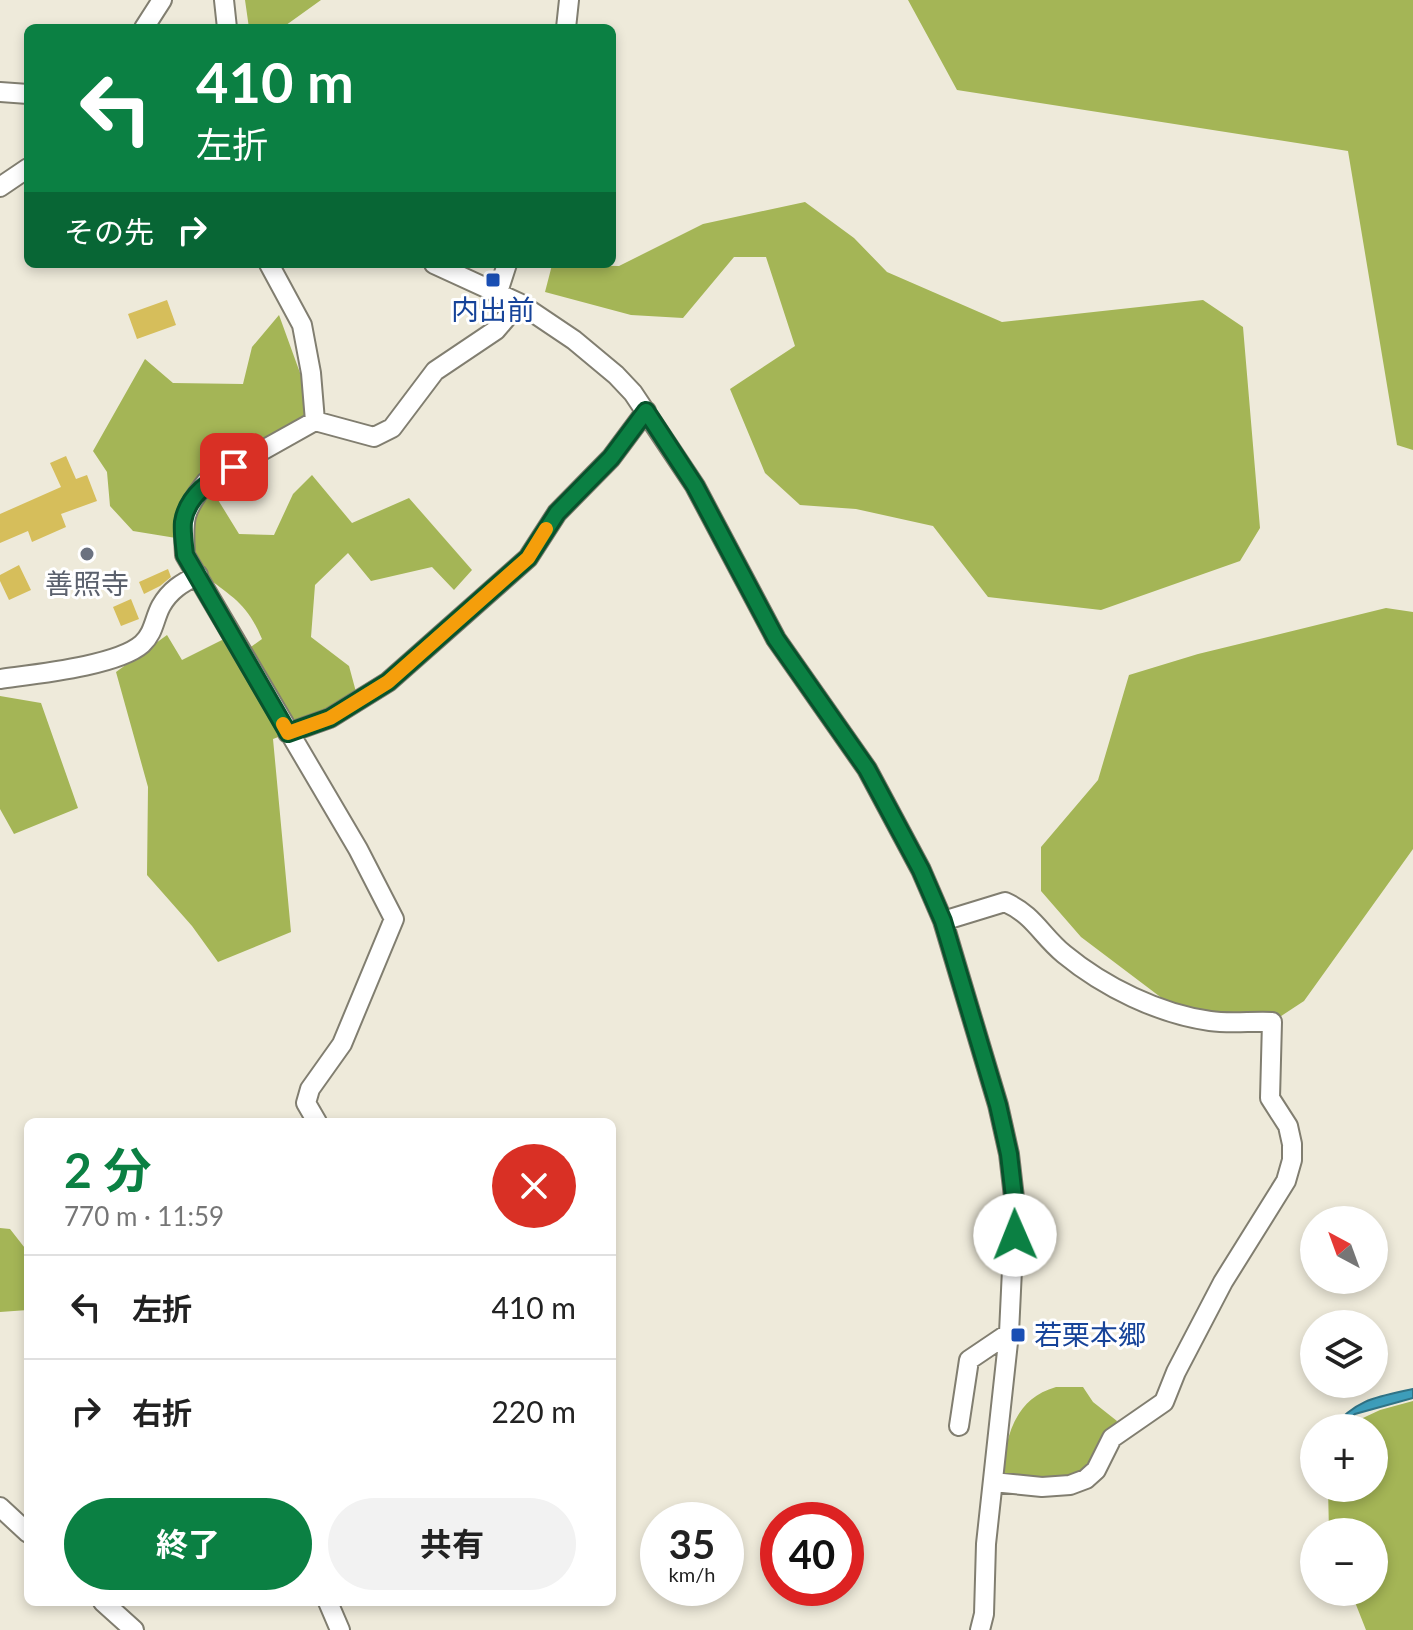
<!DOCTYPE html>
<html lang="ja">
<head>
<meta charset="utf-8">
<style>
	:root { --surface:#fff; --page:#f2f2f2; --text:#222; --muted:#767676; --line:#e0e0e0; --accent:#0b8043 }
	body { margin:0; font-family:Lato,"Noto Sans JP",sans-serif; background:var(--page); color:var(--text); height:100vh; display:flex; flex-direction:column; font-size:30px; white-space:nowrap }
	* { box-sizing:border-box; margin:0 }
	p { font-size:26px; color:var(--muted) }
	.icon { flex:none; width:44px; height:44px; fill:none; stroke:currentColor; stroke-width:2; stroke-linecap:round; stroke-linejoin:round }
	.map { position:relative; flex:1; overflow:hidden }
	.panel { position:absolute; left:24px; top:1118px; width:592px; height:488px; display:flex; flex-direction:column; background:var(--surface); border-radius:12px; box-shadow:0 4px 12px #0003 }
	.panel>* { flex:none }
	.banner { position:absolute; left:24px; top:24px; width:592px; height:244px; border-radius:12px; box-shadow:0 4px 12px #0003; background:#0b8043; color:#fff; overflow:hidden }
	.needle { width:52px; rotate:319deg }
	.tools { position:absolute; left:1300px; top:1206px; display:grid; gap:16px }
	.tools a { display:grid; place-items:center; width:88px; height:88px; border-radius:50%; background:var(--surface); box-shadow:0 4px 12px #0003; font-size:40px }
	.speed { position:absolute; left:640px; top:1502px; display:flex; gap:16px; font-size:40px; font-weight:700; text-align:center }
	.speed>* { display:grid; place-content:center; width:104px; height:104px; border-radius:50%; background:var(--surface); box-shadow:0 4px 12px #0003; line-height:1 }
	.speed small { font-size:20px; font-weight:400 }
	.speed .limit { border:12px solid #d22; background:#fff; color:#111 }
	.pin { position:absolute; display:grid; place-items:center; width:68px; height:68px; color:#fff; margin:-34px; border-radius:16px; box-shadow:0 4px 12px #0006 }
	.me { position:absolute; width:88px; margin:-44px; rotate:359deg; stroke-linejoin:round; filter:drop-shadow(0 0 6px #0008) }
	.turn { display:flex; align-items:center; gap:28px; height:168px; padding:0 40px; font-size:36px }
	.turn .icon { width:104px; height:104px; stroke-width:2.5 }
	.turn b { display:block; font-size:56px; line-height:68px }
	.then { display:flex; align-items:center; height:76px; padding:0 40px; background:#0003; gap:16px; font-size:30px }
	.round { display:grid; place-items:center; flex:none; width:84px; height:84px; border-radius:42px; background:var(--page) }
	.summary { display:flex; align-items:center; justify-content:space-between; height:136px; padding:0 40px }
	h1 { font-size:48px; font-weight:700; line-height:60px; color:var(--accent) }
	.cta { display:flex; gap:16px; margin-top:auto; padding:16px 40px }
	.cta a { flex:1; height:92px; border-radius:48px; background:var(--accent); color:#fff; font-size:32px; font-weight:700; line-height:92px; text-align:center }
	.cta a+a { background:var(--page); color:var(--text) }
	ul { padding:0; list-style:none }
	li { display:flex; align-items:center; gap:24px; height:104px; padding:0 40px; border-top:2px solid var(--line) }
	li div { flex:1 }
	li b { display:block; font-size:30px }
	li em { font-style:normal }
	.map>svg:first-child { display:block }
	.forest { fill:#a4b556 }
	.water { fill:#3d9dba; stroke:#307386; stroke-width:2 }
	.building { fill:#d6be5b }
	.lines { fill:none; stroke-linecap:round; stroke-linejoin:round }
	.minor-casing { stroke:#817e70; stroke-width:22 }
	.minor { stroke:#fff; stroke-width:18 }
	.route-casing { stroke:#07532c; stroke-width:20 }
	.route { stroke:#0b8043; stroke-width:14 }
	.slow { stroke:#f59e0b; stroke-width:14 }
	.transit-dot { fill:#1a4fb4; stroke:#fff; stroke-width:3 }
	.worship-dot { fill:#6b7280; stroke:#fff; stroke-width:3 }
	.labels { text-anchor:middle; stroke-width:6; stroke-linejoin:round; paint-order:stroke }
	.transit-label { font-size:28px; fill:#164399; stroke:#fff }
	.worship-label { font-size:28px; fill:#5b616d; stroke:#fff }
</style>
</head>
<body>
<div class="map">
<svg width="1413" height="1630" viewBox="0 0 1413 1630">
	<rect width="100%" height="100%" fill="#eeeada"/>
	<path class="forest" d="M245 0H321L282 28H249Z
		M908 0H1413V450L1397 445 1348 151 957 90Z
		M805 202 854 238 887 272 1002 322 1203 300 1243 327 1260 528 1240 561 1101 610 988 597 933 526 856 509 800 505 765 473 730 389 795 346 766 257H734L683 318 631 315 545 292 552 265 619 266 703 224Z
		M279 315 316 417 207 482 239 534 274 535 293 494 312 475 352 523 409 498 472 570 454 590 432 567 371 581 348 553 315 585 311 637 349 666 359 703 330 718 273 739 291 932 218 962 192 926 147 875 148 787 116 672 167 635 182 660 234 634 248 649 262 639C246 601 232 598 203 574 192 565 184 549 176 538L133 531 110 506 107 472 93 451 145 359 173 383 243 384 252 347Z
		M1386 608 1413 612V849L1304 1001 1269 1024 1171 1005 1081 937 1041 891V847L1098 780 1129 675 1198 654Z
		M0 696 41 703 78 808 14 834 0 809Z
		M0 1228 10 1229 28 1252V1310L0 1312Z
		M1056 1387H1083L1093 1402 1117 1421 1101 1457 1069 1481 1053 1483 1001 1474C1007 1436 1014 1399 1056 1387Z
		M1413 1401V1630H1366L1351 1592H1374V1532H1329L1328 1488H1374V1428H1348L1350 1424 1380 1410Z"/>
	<path class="water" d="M1413 1389V1398L1355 1414 1340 1428H1332C1357 1399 1376 1397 1413 1389Z"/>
	<path class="building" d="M167 300 176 325 137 339 128 314Z
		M66 456 76 479 87 475 97 501 61 514 66 527 32 542 28 531 0 543V514L61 487 50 463Z
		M19 565 31 590 9 600 0 581V575Z
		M168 569 171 577 160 586 144 594 139 582Z
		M131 599 139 619 121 626 113 607Z"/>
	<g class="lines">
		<g class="minor-casing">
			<path id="minor" d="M224 0 227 28
				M144 28 162 0
				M566 28 569 0
				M0 92 28 94
				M0 187 28 168
				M269 264 302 325 311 373 315 421
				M434 264 519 303 574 340 616 375 633 393 695 486 776 639 867 769 921 870 943 921 998 1105 1009 1154 1015 1206 1009 1333 986 1544 984 1614 980 1630
				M498 292 507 264
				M0 679C35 674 117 666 142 644 154 633 154 619 161 606 170 590 182 583 198 575
				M288 733 330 718 388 682 528 558 557 513 611 458 646 411
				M943 921 1005 902C1034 915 1041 935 1064 954 1104 987 1159 1014 1210 1021 1230 1024 1252 1021 1272 1022L1270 1098 1288 1126 1292 1144V1160L1286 1181 1223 1282 1176 1372 1164 1402 1112 1438 1096 1470 1086 1479 1070 1485 1042 1487 993 1482
				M317 1122 306 1103 310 1089 342 1044 394 919 358 849 185 555C183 518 183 512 206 482L315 421 374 437 392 428 435 371 496 330 519 303
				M959 1426 969 1360 1009 1333
				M0 1507 28 1533
				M103 1602 134 1630
				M328 1602 340 1630"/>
		</g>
		<use href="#minor" class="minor"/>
	</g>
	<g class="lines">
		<g class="route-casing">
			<path id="route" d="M234 467C212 479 187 495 183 522 182 532 184 545 185 555L288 733 330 718 388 682 528 558 557 513 611 458 646 411 695 486 776 639 867 769 921 870 943 921 998 1105 1009 1154 1015 1206V1235"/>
		</g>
		<use href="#route" class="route"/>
		<path class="slow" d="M283 724 288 733 330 718 388 682 528 558 546 529"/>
	</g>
	<g class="transit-dot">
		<rect x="485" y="272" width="16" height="16" rx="4"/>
		<rect x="1010" y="1327" width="16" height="16" rx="4"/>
	</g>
	<circle class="worship-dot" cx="87" cy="554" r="8"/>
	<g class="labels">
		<g class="transit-label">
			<text x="493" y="320">内出前</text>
			<text x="1034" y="1345" text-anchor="start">若栗本郷</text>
		</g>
		<g class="worship-label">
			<text x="87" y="594">善照寺</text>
		</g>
	</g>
</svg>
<div class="tools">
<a><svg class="needle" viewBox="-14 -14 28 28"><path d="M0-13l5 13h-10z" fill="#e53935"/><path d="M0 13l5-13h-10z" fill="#767676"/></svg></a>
<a><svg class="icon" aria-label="layers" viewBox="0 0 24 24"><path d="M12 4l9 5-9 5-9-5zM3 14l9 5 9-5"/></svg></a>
<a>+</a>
<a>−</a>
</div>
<div class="speed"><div>35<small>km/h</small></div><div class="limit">40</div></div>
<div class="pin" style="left:234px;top:467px;background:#d93025"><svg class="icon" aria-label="arrive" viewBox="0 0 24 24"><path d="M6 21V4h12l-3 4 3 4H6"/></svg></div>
<svg class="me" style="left:1015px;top:1235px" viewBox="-20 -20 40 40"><circle r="19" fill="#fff"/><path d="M0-13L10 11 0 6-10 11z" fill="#0b8043"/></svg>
<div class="banner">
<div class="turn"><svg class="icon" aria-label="left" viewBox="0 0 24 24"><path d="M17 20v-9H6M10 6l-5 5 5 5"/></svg><div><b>410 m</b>左折</div></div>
<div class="then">その先<svg class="icon" aria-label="right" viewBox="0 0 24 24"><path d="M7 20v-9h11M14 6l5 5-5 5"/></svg></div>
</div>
<section class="panel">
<div class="summary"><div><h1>2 分</h1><p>770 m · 11:59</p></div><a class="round" style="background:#d93025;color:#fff"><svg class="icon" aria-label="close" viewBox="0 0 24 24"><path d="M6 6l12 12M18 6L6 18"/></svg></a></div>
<ul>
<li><svg class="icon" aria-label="left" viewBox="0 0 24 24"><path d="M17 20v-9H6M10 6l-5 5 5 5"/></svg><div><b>左折</b></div><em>410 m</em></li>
<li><svg class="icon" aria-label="right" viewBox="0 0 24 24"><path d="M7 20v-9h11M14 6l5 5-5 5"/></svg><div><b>右折</b></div><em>220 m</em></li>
</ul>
<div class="cta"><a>終了</a><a>共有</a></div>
</section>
</div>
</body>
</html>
